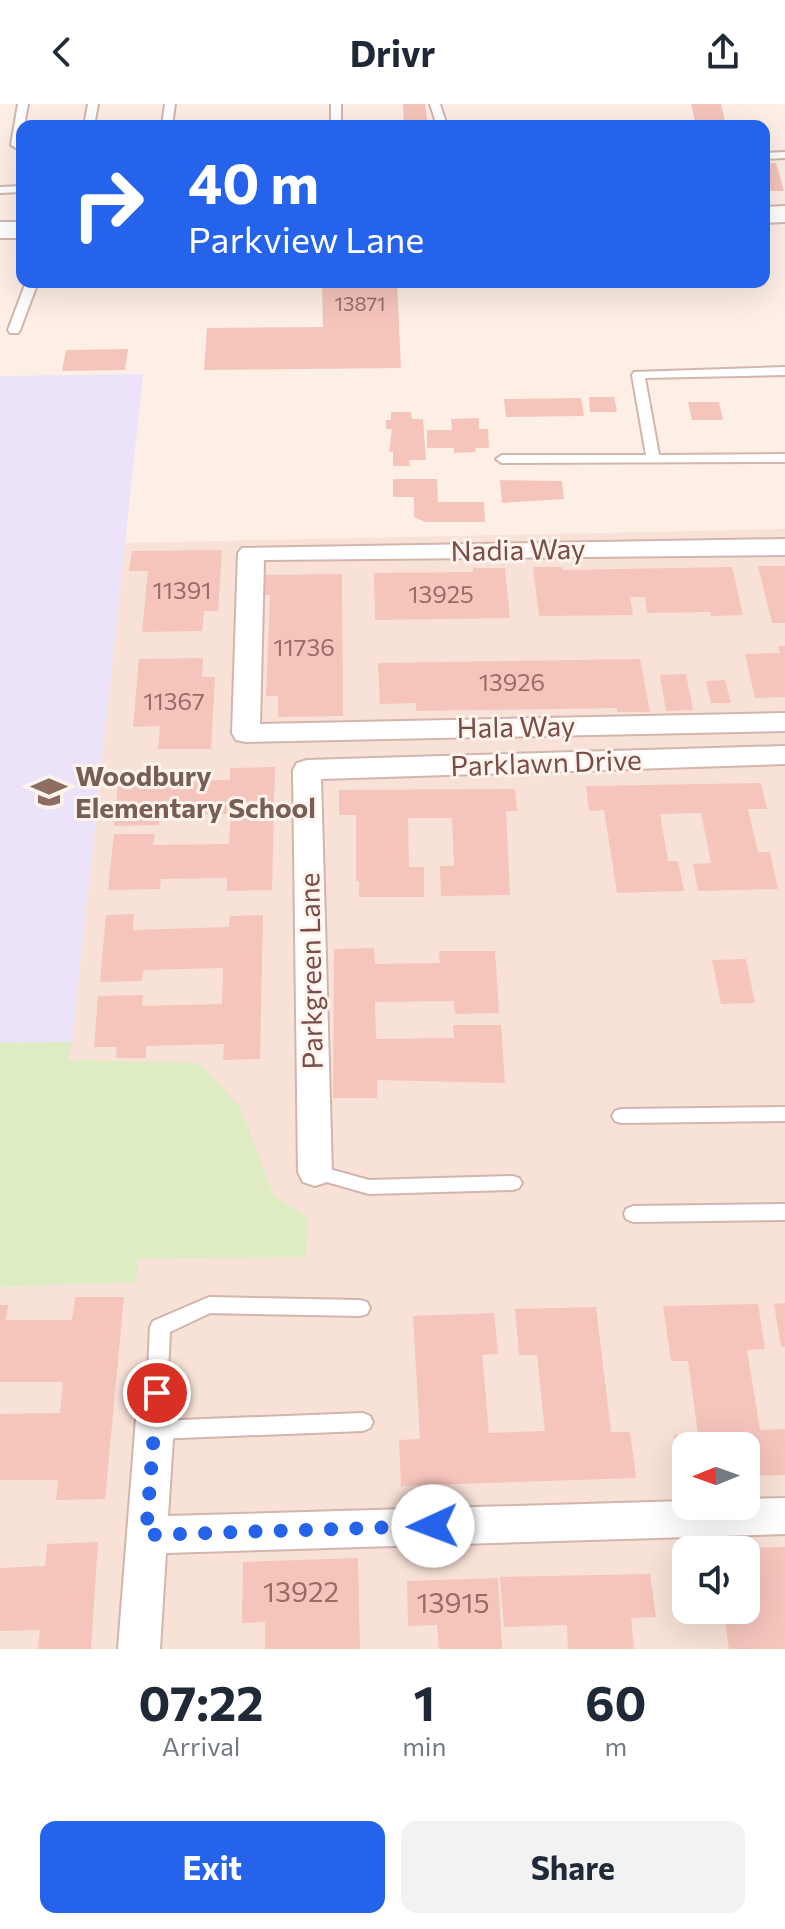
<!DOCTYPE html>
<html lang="en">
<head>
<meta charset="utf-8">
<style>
	:root { --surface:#fff; --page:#f2f2f3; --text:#1f2937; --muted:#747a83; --accent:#2563eb }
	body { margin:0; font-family:Commissioner,sans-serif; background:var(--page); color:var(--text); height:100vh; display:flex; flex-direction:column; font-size:30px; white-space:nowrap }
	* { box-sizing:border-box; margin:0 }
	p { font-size:26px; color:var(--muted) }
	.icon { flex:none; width:44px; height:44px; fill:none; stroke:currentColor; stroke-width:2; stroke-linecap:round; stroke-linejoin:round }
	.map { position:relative; height:1545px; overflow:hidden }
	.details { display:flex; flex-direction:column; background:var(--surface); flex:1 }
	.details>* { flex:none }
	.hud { position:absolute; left:16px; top:16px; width:754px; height:168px; border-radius:16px; box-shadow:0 8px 32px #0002; background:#2563eb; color:#fff; overflow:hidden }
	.needle { width:52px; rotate:269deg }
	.controls { position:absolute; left:672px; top:1328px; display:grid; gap:16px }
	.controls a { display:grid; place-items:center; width:88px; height:88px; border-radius:16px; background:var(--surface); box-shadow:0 8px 32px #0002; font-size:40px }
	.pin { position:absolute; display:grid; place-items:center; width:68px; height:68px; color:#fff; margin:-34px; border:4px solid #fff; border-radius:50%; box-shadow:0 2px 8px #0007 }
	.me { position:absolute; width:88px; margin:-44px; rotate:268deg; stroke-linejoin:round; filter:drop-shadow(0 0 6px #0008) }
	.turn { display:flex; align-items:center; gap:28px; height:168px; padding:0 40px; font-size:36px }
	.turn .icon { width:104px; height:104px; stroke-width:2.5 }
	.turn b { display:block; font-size:56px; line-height:68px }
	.eta { display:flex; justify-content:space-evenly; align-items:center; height:136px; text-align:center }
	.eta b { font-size:48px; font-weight:700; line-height:56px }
	.primary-button { display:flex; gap:16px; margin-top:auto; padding:16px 40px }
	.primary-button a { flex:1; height:92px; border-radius:16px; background:var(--accent); color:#fff; font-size:32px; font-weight:700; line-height:92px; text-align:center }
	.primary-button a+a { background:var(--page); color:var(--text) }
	header { display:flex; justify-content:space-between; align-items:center; height:104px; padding:0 40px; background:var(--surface); font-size:36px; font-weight:700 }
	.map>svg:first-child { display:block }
	.residential { fill:#f8e1d7; fill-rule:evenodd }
	.education { fill:#ece2fa }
	.green { fill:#ddecc3 }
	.building { fill:#f5c5bc }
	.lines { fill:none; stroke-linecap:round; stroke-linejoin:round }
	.service-casing { stroke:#d3b5ad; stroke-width:4 }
	.minor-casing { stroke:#d3b5ad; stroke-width:4 }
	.tertiary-casing { stroke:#d3b5ad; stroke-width:4 }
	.service { fill:#fff; fill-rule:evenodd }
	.minor { fill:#fff; fill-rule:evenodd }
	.tertiary { fill:#fff; fill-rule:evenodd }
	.route { stroke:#2563eb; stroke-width:14; stroke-dasharray:0 25.2 }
	.labels { text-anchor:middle; stroke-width:6; stroke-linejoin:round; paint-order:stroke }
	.far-number-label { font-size:20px; fill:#986c66 }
	.number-label { font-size:24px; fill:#986c66 }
	.street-label { font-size:28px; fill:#794e49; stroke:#fff4ed }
	.education-label { font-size:28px; font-weight:bold; fill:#785e54; stroke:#fff4ed; text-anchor:start }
	.near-number-label { font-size:28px; fill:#986c66 }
</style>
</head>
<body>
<header><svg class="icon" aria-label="back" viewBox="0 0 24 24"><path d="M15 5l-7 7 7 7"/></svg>Drivr<svg class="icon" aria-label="share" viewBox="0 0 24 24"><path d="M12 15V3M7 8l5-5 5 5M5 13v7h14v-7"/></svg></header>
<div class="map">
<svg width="785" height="1545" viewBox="0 0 785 1545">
	<rect width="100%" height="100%" fill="#fdefe6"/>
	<path class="residential" d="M785 425V1545H0V1183L135 1178 138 1155 305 1153 308 1113 274 1092 257 1053 66 956 72 938 125 439ZM686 1342H746V1402H686ZM686 1446H746V1506H686Z"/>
	<path class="education" d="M143 270 72 938 0 939V272Z"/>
	<path class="green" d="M72 938 67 956 198 959 240 1003 274 1092 308 1113 306 1153 138 1155 136 1178 0 1183V939Z"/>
	<path class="building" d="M403 0H425L428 22H404Z
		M691 0H721L726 22H696Z
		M764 59H776L784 87H764Z
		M322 178H397L401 264 204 266 207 224 323 223Z
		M128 245 125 266 62 267 66 246Z
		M589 293H614L617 308H590Z
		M581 294 584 312 506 313 504 295Z
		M688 298H719L723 316H692Z
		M391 308H411L412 315H423L426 356H409L410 362H393V347L389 348 392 325H386V316H391Z
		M479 314V325H488L489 344H475L476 348 454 349V344H427V326H452L451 315Z
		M393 375H437L438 398H484L485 418H425L414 413V393H393Z
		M500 376 562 377 564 395 502 399Z
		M222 446 218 507H204L202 527 142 528 148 467H129L132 447Z
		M758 462H785V519H772Z
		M533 463H562L563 466 732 463 743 511 711 512 710 508 647 509 645 493H630L633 511 539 512Z
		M473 464H505L510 514 375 516 374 469 473 468Z
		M342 470 343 612 278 613V592H266L270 491H261L262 471Z
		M778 542H785V593L755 594 745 550 780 549Z
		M203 554 202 573H215L211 645H158L160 622 133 623 139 555Z
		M640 555 650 608H617V604L416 607V599L380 600 378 559Z
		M686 570 693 606 666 607 660 571Z
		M725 576 731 599H711L706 577Z
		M275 663 272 786 227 787V774L161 775 160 785 108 786 114 730H155L153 741 229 740 231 710 160 711 159 721 114 722 119 669H168L167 677 230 676V664Z
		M761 679 767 705H748L758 748H770L778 785 698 787 693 760 711 759 701 709 660 710 668 757H678L684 787 617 789 604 706 589 707 586 682Z
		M515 685 517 707H506L510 791 441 792 440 762H454L452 714H408L409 763H424V793H359V777H356V711H339V686Z
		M134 810 133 826 229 823 230 812 263 811 260 955 223 956 224 940 146 942V954H116L117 943H94L98 892 143 891 142 902 222 900 223 864 143 866 142 877 100 878 106 811Z
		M374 844 375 860 440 859 439 847H495L499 909 455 910 454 897 375 898 376 935 454 934 453 921H501L505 979 377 976V994H333L334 845Z
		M746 855 755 899 721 900 712 856Z
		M75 1193H124L105 1395 56 1396 58 1376H0V1310L60 1309 63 1278H0V1201H8L6 1216H72Z
		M785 1199V1243H781L774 1200Z
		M758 1200 765 1245 747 1246 760 1326 785 1325V1371L746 1372V1342H686V1373H679L674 1331 698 1330 688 1257H671L663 1202Z
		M596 1203 611 1328H630L636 1374 401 1382 399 1336 420 1335 413 1212 494 1209 498 1250 482 1251 489 1329 545 1327 537 1251H519L515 1205Z
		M98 1438 91 1545H38L40 1526 0 1527V1464L45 1462 47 1440Z
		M785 1443V1545H729L724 1509 699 1510 698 1506H746V1444Z
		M358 1454 360 1545H265V1518L242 1519 243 1458Z
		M650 1470 656 1513 631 1514 634 1545H568L567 1521 504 1523 500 1473Z
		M498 1474 502 1545H439L437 1521 408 1522 407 1477Z"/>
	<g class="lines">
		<g class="service-casing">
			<path id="service" d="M18 0H28L24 22H22L21 41 16 44 11 41Z
				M88 0H98L94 22H84Z
				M165 0H175L172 22H162Z
				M331 0H341V22H331Z
				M430 0H440L447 22H437Z
				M785 48V54L764 55V49Z
				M22 82V88L0 89V83Z
				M26 178H38L20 226 18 229H10L8 226Z
				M785 263V271L645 274 659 351 785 350V358L502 359 496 355 502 351H646L632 271 634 268Z
				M785 1003V1017L621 1019 615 1017 612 1012 615 1007 621 1005Z
				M315 1061 369 1076 513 1072 519 1074 522 1079 519 1084 513 1086 369 1090 309 1073 306 1068 309 1063Z
				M785 1100V1116L633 1118 626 1115 624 1110 626 1105 633 1102Z
				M209 1193 360 1196 367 1198 370 1204 367 1210 360 1212 210 1209 170 1228 167 1289 164 1295 157 1298 150 1295 147 1289 150 1223 153 1217Z
				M363 1309 370 1312 373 1318 370 1324 363 1327 155 1335 148 1332 145 1326 148 1320 155 1317Z"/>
		</g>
		<g class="minor-casing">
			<path id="minor" d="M785 435V451L264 456 260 620 785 609V627L246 638 236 636 232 629 238 449 242 444Z
				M785 642V660L321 675 332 1068 327 1078 315 1082 303 1078 298 1068 293 666 297 659 307 656Z
				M157 1273 170 1277 176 1289 168 1412 686 1397V1402H746V1395L785 1394V1430L166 1449 160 1545H118L138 1289 144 1277Z"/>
		</g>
		<g class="tertiary-casing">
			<path id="tertiary" d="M785 102V118L764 119V103Z
				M0 118H22V134H0Z"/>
		</g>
		<use href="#service" class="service"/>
		<use href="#minor" class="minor"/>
		<use href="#tertiary" class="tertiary"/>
	</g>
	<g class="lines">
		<path class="route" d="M157 1289 146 1431 433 1422"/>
	</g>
	<defs>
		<g id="school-bare" transform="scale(2.76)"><path d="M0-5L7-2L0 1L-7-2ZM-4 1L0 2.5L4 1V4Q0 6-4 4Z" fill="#8d6e63" stroke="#fff4ed" stroke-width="2.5" paint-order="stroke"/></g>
	</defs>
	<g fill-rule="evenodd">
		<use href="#school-bare" x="49" y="688"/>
	</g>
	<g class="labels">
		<g class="far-number-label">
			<text x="360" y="207">13871</text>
		</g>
		<g class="number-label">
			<text x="182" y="495">11391</text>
			<text x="441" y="499">13925</text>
			<text x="304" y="552">11736</text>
			<text x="512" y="587">13926</text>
			<text x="174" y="606">11367</text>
		</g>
		<g class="street-label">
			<text transform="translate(518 446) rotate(-1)" y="10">Nadia Way</text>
			<text transform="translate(516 623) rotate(-1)" y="10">Hala Way</text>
			<text transform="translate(546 659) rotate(-2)" y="10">Parklawn Drive</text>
			<text transform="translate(311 867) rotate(-91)" y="10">Parkgreen Lane</text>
		</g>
		<g class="education-label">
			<text x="75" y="682">Woodbury<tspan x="75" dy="32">Elementary School</tspan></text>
		</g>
		<g class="near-number-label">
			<text x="301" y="1498">13922</text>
			<text x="453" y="1509">13915</text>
		</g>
	</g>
</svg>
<div class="controls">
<a><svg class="needle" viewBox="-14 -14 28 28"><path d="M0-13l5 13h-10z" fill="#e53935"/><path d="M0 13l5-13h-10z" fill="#747a83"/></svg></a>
<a><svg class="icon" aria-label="sound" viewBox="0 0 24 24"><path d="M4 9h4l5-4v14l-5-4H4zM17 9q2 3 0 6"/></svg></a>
</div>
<div class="pin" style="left:157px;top:1289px;background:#d93025"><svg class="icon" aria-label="arrive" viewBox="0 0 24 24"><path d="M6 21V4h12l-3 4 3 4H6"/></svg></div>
<svg class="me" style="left:433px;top:1422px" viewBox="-20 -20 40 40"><circle r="19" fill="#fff"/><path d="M0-13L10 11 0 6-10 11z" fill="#2563eb"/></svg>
<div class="hud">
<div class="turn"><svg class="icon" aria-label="right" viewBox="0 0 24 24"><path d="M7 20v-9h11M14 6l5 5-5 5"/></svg><div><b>40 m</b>Parkview Lane</div></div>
</div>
</div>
<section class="details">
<div class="eta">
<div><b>07:22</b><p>Arrival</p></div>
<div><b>1</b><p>min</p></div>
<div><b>60</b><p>m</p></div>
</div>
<div class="primary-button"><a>Exit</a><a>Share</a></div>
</section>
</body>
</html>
